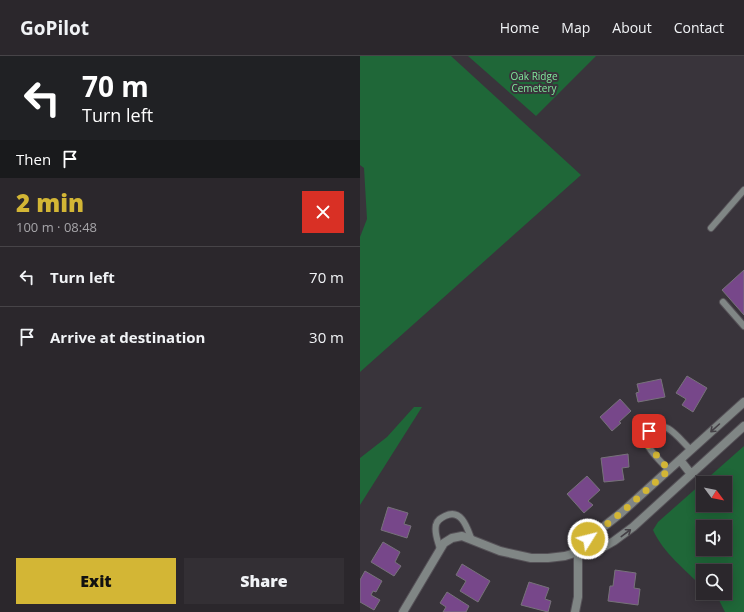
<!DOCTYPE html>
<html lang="en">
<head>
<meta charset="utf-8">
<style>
	:root { --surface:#2b272c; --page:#332f34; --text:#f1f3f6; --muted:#a6a5a9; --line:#474448; --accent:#d3b635 }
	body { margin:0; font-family:"Open Sans",sans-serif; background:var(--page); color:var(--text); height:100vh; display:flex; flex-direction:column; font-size:15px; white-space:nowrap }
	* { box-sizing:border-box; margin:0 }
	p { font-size:13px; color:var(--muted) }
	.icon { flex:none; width:22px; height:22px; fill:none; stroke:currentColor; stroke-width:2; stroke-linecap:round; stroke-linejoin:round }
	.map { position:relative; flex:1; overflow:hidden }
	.drawer { display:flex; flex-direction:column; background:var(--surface); width:360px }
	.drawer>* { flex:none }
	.top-card { background:#202124; color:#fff; overflow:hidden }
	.needle { width:26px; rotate:122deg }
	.tools { position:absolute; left:336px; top:420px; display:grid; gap:8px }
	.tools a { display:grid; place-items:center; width:36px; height:36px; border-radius:0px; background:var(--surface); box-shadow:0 2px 10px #0003,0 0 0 1px var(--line); font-size:20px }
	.pin { position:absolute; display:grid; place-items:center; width:34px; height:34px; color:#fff; margin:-17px; border-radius:8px; box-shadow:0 2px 6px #0006 }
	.me { position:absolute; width:44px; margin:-22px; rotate:54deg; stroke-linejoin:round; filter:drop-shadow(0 0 3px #0008) }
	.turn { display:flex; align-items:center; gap:14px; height:84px; padding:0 16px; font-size:18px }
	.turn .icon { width:52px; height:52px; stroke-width:2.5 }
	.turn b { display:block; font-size:28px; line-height:34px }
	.then { display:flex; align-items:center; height:38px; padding:0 16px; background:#0003; gap:8px; font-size:15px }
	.round { display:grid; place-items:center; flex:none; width:42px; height:42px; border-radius:0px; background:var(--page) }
	.summary { display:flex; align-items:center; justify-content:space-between; height:68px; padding:0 16px }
	h1 { font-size:24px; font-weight:800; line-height:30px; color:var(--accent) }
	.primary-button { display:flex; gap:8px; margin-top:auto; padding:8px 16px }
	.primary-button a { flex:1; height:46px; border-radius:0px; background:var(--accent); color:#111; font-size:16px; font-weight:800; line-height:46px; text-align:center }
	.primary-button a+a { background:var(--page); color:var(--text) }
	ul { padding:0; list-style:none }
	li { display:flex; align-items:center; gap:12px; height:60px; padding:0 16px; border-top:1px solid var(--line) }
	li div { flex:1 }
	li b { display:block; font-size:15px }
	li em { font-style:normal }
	header { display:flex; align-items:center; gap:24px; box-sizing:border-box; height:56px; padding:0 20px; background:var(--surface); border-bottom:1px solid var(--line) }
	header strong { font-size:19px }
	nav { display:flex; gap:22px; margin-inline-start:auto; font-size:14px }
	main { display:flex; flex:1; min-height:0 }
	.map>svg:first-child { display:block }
	.green { fill:#1f6738; fill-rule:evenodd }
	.building { fill:#77478a; stroke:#77727a }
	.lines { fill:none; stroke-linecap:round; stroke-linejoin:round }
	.service-casing { stroke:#555157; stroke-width:8 }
	.minor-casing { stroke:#555157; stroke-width:10 }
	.service { stroke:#808685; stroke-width:6 }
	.minor { stroke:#808685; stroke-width:8 }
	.oneway { stroke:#444046 }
	.route { stroke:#d3b635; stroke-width:7; stroke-dasharray:0 12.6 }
	.labels { text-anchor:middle; stroke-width:4; stroke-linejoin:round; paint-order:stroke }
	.park-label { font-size:10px; fill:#80ea9d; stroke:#39343b }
</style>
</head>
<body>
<header>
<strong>GoPilot</strong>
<nav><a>Home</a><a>Map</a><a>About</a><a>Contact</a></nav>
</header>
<main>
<section class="drawer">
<div class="top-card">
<div class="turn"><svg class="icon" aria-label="left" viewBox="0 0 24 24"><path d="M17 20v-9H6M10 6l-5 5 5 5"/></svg><div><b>70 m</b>Turn left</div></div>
<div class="then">Then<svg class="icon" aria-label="arrive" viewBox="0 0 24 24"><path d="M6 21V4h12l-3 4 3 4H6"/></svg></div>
</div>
<div class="summary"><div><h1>2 min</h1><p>100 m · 08:48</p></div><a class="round" style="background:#d93025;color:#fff"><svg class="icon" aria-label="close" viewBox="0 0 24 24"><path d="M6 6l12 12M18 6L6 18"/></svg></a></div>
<ul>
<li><svg class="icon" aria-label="left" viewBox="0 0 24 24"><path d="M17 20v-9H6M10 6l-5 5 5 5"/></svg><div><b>Turn left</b></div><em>70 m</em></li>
<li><svg class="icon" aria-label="arrive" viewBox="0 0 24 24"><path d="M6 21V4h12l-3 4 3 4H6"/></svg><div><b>Arrive at destination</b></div><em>30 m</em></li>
</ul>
<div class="primary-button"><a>Exit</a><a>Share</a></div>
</section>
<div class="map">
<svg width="384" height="556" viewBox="0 0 384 556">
	<rect width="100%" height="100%" fill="#39343b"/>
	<path class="green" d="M0 0H91L221 119 0 316V181L7 163 4 112 0 109Z
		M108 0H236L176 60Z
		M54 351H62L0 449V402L27 381Z
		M384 390V556H365L358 542 348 537H365V515H343V532C326 514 303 497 293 474L298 466ZM343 427H365V449H343ZM343 471H365V493H343Z"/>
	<path class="building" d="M384 214V259L362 234Z
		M327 320 347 332 333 356 322 349 326 343 316 337Z
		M301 323 305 341 278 346 276 337 279 336 277 328Z
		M260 343 271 355 259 366 261 367 252 375 240 361Z
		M268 398 269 411 262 412 264 424 244 426 241 402Z
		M227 420 240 434 228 445 233 449 224 457 207 438Z
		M28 451 48 457 44 468 51 470 47 482 21 474Z
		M23 486 40 496 35 506 41 510 34 520 11 506Z
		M102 508 130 525 118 546 100 535 106 525 96 519Z
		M255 514 276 517 274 532 280 533 278 549 248 545 250 530H253Z
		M5 515 22 525 16 536 13 535 11 539 20 544 14 554 0 546V524Z
		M169 526 189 532 185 543 191 545 188 556 161 549Z
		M87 536 109 550 106 556H83L86 551 80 547Z"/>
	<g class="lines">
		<g class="service-casing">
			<path id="service" d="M351 172 384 134
				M363 246 384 270
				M309 414C302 407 290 396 287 387 285 383 287 376 291 373 306 362 320 384 331 394
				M80 493C78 485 74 477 76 469 77 464 81 462 85 460 101 452 107 471 111 482"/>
		</g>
		<g class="minor-casing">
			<path id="minor" d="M320 404 331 418
				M218 496 228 483 261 457 384 346
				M43 556 84 487 92 482 102 480 140 495 171 502H188L205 500 218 496 240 493 254 485 273 471 384 370
				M215 556 218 541V496"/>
		</g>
		<use href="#service" class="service"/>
		<use href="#minor" class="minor"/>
	</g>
	<defs><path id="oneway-shaft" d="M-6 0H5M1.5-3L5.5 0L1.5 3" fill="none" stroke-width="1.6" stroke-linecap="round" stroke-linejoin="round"/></defs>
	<g class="oneway">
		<use href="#oneway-shaft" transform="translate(355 372) rotate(138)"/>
		<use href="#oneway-shaft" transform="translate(266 477) rotate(-37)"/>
	</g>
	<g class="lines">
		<path class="route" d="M228 483 261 457 309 414 287 388 286 382 289 375"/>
	</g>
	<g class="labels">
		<g class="park-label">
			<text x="174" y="24">Oak Ridge<tspan x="174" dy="12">Cemetery</tspan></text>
		</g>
	</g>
</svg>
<div class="tools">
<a><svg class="needle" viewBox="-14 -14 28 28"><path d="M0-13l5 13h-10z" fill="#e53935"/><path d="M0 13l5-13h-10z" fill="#a6a5a9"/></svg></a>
<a><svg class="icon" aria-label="sound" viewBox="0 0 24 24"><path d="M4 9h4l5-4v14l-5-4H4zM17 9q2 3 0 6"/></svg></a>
<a><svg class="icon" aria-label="search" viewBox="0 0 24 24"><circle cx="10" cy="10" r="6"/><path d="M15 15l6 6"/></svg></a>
</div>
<div class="pin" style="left:289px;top:375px;background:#d93025"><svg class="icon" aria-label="arrive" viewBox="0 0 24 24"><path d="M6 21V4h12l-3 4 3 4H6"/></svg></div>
<svg class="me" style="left:228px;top:483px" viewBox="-20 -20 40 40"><circle r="17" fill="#d3b635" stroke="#fff" stroke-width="3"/><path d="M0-11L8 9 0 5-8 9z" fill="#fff"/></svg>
</div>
</main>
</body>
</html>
